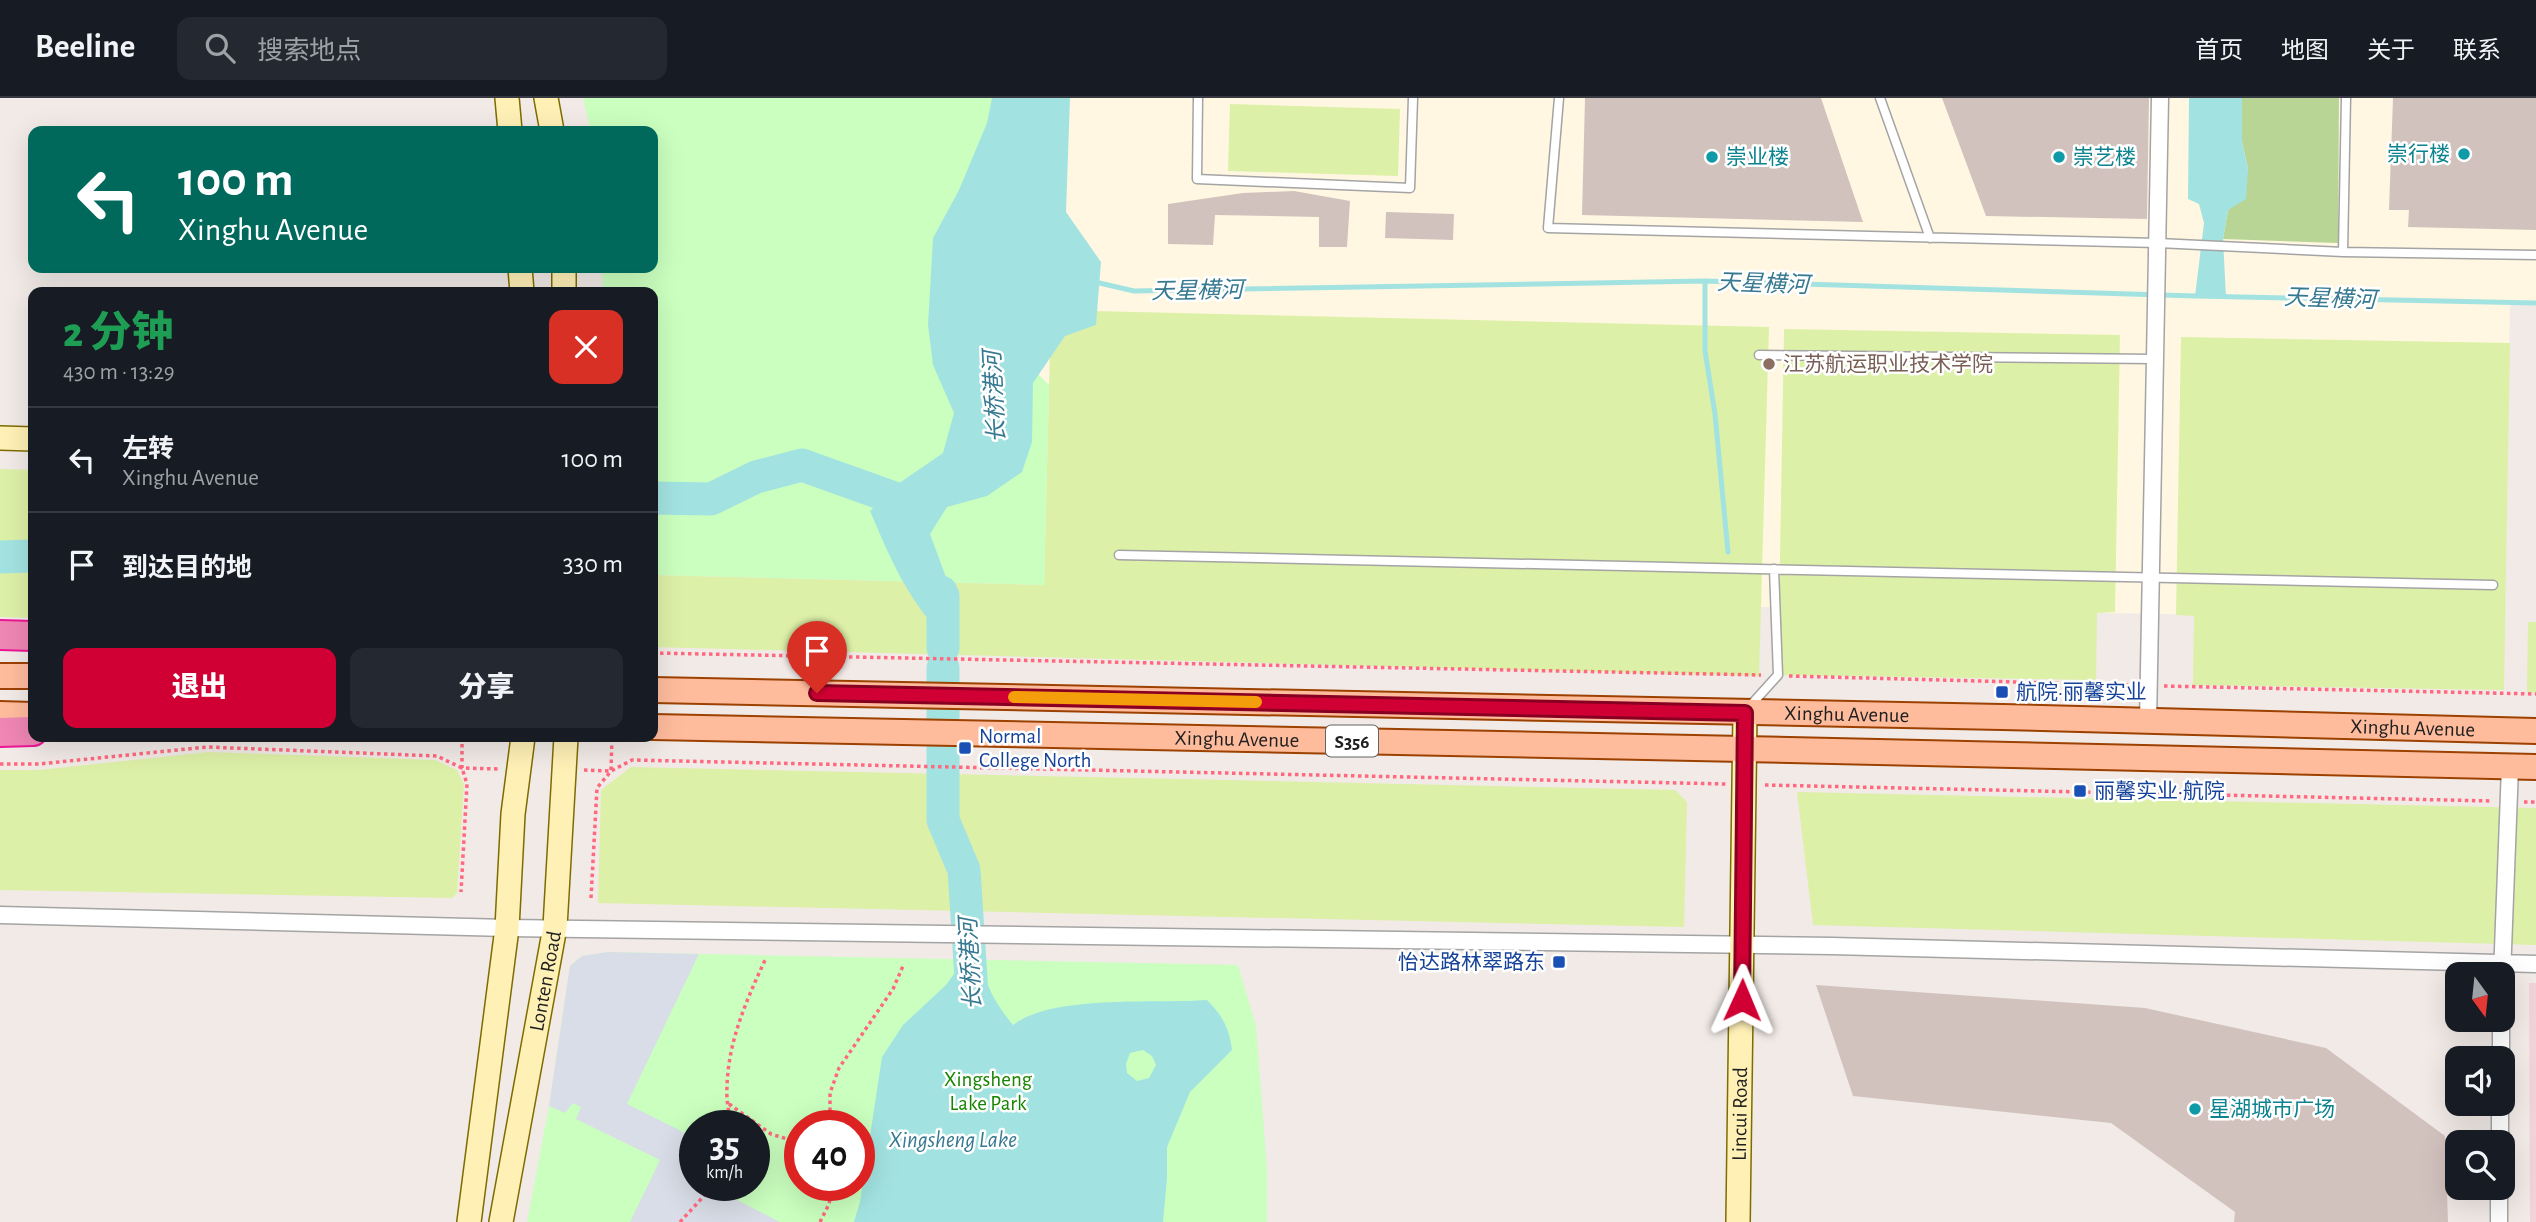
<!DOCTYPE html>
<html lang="zh">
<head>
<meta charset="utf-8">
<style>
	:root { --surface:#171b24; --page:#242831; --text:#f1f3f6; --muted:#9ea1a6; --line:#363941; --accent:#d00034 }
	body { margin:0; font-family:"Alegreya Sans","Noto Sans SC",sans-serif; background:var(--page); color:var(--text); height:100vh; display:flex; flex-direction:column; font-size:26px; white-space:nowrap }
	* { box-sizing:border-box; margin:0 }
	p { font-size:23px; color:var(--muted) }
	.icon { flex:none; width:38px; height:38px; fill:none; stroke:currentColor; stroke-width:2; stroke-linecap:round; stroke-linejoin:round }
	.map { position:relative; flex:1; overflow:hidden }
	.side { position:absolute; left:28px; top:189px; width:630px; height:455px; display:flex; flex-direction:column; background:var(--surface); border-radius:14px; box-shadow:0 7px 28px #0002 }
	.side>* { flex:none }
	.hud { position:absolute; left:28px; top:28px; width:630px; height:147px; border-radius:14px; box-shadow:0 7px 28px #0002; background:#00695c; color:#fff; overflow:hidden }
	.needle { width:46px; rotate:165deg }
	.controls { position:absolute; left:2445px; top:864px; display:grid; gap:14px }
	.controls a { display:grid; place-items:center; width:70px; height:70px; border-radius:14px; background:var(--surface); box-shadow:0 7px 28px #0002; font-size:35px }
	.speed { position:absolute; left:679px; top:1012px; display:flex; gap:14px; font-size:35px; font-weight:700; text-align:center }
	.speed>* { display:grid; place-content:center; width:91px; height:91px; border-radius:50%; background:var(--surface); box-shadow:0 7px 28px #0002; line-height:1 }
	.speed small { font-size:18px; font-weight:400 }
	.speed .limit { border:10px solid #d22; background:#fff; color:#111 }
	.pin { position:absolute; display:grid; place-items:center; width:60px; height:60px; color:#fff; margin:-72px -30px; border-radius:50% 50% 50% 0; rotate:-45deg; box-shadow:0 0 7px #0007 }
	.pin .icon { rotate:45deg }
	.me { position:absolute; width:77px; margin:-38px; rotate:1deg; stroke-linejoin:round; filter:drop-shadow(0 0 5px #0008) }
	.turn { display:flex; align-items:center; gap:24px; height:147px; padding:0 35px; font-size:32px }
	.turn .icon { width:91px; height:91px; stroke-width:2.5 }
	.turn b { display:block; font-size:49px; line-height:60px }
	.round { display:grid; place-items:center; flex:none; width:74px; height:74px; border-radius:14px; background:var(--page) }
	.headline { display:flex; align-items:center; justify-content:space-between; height:119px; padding:0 35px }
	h1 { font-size:42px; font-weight:800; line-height:52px; color:#1e9e55 }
	.cta { display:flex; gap:14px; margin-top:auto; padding:14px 35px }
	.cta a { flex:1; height:80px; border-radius:14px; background:var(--accent); color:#fff; font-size:28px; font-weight:800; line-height:80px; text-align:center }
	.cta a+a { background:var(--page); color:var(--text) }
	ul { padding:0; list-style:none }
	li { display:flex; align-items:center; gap:21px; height:105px; padding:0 35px; border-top:2px solid var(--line) }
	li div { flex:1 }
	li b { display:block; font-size:26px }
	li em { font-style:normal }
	header { display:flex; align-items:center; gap:42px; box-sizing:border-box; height:98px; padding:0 35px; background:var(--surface); border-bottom:2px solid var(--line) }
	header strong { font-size:33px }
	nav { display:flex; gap:38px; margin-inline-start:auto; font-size:24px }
	.search { width:490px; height:63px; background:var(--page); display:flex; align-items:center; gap:18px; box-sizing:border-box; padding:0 24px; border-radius:14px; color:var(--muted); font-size:26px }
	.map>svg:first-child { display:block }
	.commercial { fill:#f3d3da }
	.education { fill:#fff7e1 }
	.grass { fill:#ddf0a7 }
	.forest { fill:#b8d596 }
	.park { fill:#caffbf; fill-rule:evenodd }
	.plaza { fill:#d9dde7 }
	.water { fill:#a2e3e1; fill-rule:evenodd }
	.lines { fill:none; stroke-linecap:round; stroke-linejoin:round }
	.stream { stroke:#a2e3e1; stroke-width:5 }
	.river { stroke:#a2e3e1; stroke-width:33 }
	.building { fill:#d2c2be }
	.lane-casing { stroke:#a4a4a4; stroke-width:11 }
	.street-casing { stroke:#a4a4a4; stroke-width:19 }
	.secondary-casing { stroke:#7e6c00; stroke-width:26 }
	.primary-casing { stroke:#9c4100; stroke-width:28 }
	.highway-casing { stroke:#ec1695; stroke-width:32 }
	.path { stroke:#ff697f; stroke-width:3.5; stroke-dasharray:3.5 3.5; stroke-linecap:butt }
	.lane { stroke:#fff; stroke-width:8 }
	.street { stroke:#fff; stroke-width:16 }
	.secondary { stroke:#fff0b6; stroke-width:23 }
	.primary { stroke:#ffbc9d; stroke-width:24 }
	.highway { stroke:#ef86b4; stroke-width:28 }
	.route-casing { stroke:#870022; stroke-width:18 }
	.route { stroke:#d00034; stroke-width:12 }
	.slow { stroke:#f59e0b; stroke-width:12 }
	.culture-dot { fill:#0f9aa8; stroke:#fff; stroke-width:2.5 }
	.education-dot { fill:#8d6e63; stroke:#fff; stroke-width:2.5 }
	.transit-dot { fill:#1a4fb4; stroke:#fff; stroke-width:2.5 }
	.labels { text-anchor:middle; stroke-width:5; stroke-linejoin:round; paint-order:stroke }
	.shield { fill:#fff; stroke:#636363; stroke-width:2 }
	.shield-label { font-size:19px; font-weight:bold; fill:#202020 }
	.culture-label { font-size:21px; fill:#0d838f; stroke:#fff; text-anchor:start }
	.education-label { font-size:21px; fill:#785e54; stroke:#fff; text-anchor:start }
	.transit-label { font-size:21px; fill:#164399; stroke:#fff; text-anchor:start }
	.street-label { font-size:21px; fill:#202020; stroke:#fff }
	.park-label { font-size:21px; fill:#188502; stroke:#fff }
	.water-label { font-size:23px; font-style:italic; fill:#367990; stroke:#fff }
</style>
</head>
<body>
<header>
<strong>Beeline</strong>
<div class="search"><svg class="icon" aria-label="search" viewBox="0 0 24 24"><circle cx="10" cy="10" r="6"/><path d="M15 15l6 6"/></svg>搜索地点</div>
<nav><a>首页</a><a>地图</a><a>关于</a><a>联系</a></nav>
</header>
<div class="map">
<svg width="2536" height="1124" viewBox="0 0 2536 1124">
	<rect width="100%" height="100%" fill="#f1eae6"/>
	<path class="commercial" d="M2529 885H2536V1124H2530Z"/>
	<path class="education" d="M1039 0H2536V205H2510L2505 522 1761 509 1044 487 1049 287 990 229Z"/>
	<path class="grass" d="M1230 6 1400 11 1398 78 1228 73Z
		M1051 212 1769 229 1759 578 653 549V477L1044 487Z
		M1784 231 2120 237 2115 514 2097 515 2096 582 1778 577Z
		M2181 239 2510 245 2504 592 2193 587 2194 518 2176 517Z
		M0 371 33 372V520L0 519Z
		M2528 524H2536V595L2527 594Z
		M209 654 435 662 457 672 464 686 457 795 452 800 0 792V672H39Z
		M631 669 1675 692 1687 704 1684 829 598 805 601 692Z
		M1797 694 2536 710V847L1813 827Z"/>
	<path class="forest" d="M2242 0H2339L2338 145 2223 141 2228 112 2248 71 2242 44Z"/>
	<path class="park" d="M583 0H1039L990 229 1049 287 1044 487 653 477V194H603L602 170H653V33H591Z
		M608 854 1238 867 1256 928 1267 1071V1124H527L549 1008 570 868 582 858ZM695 1027H754V1087H695ZM800 1027H859V1087H800Z"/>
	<path class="plaza" d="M608 854 699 856 627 1006 695 1040V1087H738L733 1100 780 1124H630L660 1062 576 1021 581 1009 573 1005 565 1015 549 1008 570 868 582 858Z"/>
	<path class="water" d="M992 0H1070L1066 114 1101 164 1096 227 1065 238 1033 285 1032 344 1022 374 987 398 947 409 930 436 953 498 952 545C911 511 890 460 870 413L895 388 943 355 954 315 933 267 928 227 933 140 959 92 987 25Z
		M2189 0H2242V44L2248 71 2246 101 2228 112 2223 141 2226 199 2195 198 2204 125 2199 106 2188 101Z
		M961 866H981C987 890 997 908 1013 927 1053 896 1156 906 1207 902 1223 918 1229 930 1232 952L1190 994 1167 1049V1080L1163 1124H854L860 1104 882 959 903 927 946 887ZM1143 952 1152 958 1156 967 1149 980 1137 983 1127 975 1126 966 1130 955Z"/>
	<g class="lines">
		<path class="stream" d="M1705 183V253L1715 316 1728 454
			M1095 184 1134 193 1705 183 2195 198 2536 205"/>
		<path class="river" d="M653 400 711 401 756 379 802 367 911 406
			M0 459 33 458
			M941 494 943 498V550
			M943 570V722L964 772 973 912"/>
	</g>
	<path class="building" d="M1585 0H1821L1863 124 1582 117Z
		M1942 0H2149L2147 121 1986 118Z
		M2393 0H2536V132L2408 129 2409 112H2389Z
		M1294 93 1350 103 1347 149H1319V119L1215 117 1213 147 1168 146V106L1243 95Z
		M1386 114 1454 116 1453 142 1385 140Z
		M1816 887 2145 910 2326 950 2445 1038 2448 1124H2234L2235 1114 2111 1025 1853 998Z"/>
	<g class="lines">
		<g class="lane-casing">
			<path id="lane" d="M1198 0 1197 81 1410 90 1413 0
				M1559 0 1548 130 2158 145 2343 154 2536 157
				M1880 0 1930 140
				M2343 154 2346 0
				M1759 257 2154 261
				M1119 457 2493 487
				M1750 608 1778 577 1774 471"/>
		</g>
		<g class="street-casing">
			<path id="street" d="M2148 624 2160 0
				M0 817 507 830 1832 848 2536 866
				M2502 877 2510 669
				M2501 961V922
				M2500 1045V1006
				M2499 1124V1090"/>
		</g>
		<g class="secondary-casing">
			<g id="secondary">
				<path d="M507 0 510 33"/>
				<path d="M546 0 552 33"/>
				<path d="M520 170 522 194"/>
				<path d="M564 170V194"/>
				<path d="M0 340 33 341"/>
				<path d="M469 1124 507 830 513 716 523 639"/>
				<path id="s1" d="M501 1124 555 829 566 639"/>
				<path id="s2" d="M1738 1124 1745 615"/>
			</g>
		</g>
		<g class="primary-casing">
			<g id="primary">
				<path d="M0 578H33"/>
				<path id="s3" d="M653 592 2002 619 2536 633"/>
				<path d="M0 616 33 617"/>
				<path id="s4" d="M653 629 1743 651 2536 669"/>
			</g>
		</g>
		<g class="highway-casing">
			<path id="highway" d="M0 537 33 538
				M0 634 33 633"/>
		</g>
		<path class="path" d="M653 555 1761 577
			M1789 578 2131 587
			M2164 588 2536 596
			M462 639V670L499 671
			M0 666H39L207 649 437 658 462 670 467 686 461 794
			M584 672 611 673 612 639
			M1765 687 2492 703
			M2524 704H2536
			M591 800 597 690 611 673 632 662 1726 686
			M729 1006 771 1036 800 1045
			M731 1027C729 1015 726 1002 727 989 728 943 747 901 766 860
			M830 1027V995L839 970 893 891 903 868
			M680 1124 714 1087
			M820 1124 829 1106 833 1087"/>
		<use href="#lane" class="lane"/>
		<use href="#street" class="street"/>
		<use href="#secondary" class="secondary"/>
		<use href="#primary" class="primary"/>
		<use href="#highway" class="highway"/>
	</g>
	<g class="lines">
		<g class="route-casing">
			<path id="route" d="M817 595 1745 615 1742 902"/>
		</g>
		<use href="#route" class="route"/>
		<path class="slow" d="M1014 599 1256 604"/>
	</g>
	<g class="culture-dot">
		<circle cx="2464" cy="56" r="7"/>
		<circle cx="1712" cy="59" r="7"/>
		<circle cx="2059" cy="59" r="7"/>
		<circle cx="2195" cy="1011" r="7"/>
	</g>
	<circle class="education-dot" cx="1769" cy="266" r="7"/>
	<g class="transit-dot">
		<rect x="1995" y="587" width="14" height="14" rx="3.5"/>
		<rect x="958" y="643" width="14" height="14" rx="3.5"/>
		<rect x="2073" y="686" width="14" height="14" rx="3.5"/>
		<rect x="1552" y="857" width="14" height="14" rx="3.5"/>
	</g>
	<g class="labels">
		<rect class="shield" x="1326" y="627.5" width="52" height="31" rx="5"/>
		<g class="shield-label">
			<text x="1352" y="650">S356</text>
		</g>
		<g class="culture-label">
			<text x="2450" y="63" text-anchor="end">崇行楼</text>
			<text x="1726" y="66">崇业楼</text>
			<text x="2073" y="66">崇艺楼</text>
			<text x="2209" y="1018">星湖城市广场</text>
		</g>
		<g class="education-label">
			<text x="1783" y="273">江苏航运职业技术学院</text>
		</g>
		<g class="transit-label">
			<text x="2016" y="601">航院·丽馨实业</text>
			<text x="979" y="645">Normal<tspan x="979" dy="24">College North</tspan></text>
			<text x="2094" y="700">丽馨实业·航院</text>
			<text x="1545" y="871" text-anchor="end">怡达路林翠路东</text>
		</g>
		<g class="street-label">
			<text dy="7" stroke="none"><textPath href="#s3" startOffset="1194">Xinghu Avenue</textPath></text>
			<text dy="7" stroke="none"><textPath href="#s3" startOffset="1760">Xinghu Avenue</textPath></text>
			<text dy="7" stroke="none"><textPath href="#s4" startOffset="584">Xinghu Avenue</textPath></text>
			<text dy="7" stroke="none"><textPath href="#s1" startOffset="245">Lonten Road</textPath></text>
			<text dy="7" stroke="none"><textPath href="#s2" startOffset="108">Lincui Road</textPath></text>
		</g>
		<g class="park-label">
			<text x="988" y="988">Xingsheng<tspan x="988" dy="24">Lake Park</tspan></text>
		</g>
		<g class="water-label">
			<text transform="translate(1763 185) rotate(2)" y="8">天星横河</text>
			<text transform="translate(1197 192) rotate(-1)" y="8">天星横河</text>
			<text transform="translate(2330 200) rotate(2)" y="8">天星横河</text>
			<text transform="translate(994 299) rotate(-93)" y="8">长桥港河</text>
			<text transform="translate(970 866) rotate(-93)" y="8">长桥港河</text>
			<text x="953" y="1049">Xingsheng Lake</text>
		</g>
	</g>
</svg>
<div class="controls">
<a><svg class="needle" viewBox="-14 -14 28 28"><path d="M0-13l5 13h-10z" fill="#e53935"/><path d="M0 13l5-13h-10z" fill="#9ea1a6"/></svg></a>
<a><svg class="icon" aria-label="sound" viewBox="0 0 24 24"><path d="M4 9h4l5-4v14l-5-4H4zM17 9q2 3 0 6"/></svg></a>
<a><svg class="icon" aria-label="search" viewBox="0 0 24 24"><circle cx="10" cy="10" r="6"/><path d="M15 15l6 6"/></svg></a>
</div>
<div class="speed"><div>35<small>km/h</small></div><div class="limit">40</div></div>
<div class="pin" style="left:817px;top:595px;background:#d93025"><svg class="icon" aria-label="arrive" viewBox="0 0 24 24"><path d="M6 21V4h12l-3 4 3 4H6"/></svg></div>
<svg class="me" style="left:1742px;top:902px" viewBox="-20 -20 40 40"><path d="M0-17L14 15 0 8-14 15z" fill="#d00034" stroke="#fff" stroke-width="4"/></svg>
<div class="hud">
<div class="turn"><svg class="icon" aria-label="left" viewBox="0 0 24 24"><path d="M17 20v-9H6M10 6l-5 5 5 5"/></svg><div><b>100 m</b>Xinghu Avenue</div></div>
</div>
<section class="side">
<div class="headline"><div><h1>2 分钟</h1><p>430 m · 13:29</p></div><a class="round" style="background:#d93025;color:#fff"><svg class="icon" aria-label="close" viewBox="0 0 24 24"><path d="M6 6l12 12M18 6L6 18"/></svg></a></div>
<ul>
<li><svg class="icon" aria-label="left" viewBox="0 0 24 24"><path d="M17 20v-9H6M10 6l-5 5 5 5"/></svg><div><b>左转</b><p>Xinghu Avenue</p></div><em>100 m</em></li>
<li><svg class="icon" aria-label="arrive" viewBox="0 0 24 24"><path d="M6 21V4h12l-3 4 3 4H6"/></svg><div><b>到达目的地</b></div><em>330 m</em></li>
</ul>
<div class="cta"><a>退出</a><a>分享</a></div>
</section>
</div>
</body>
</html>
